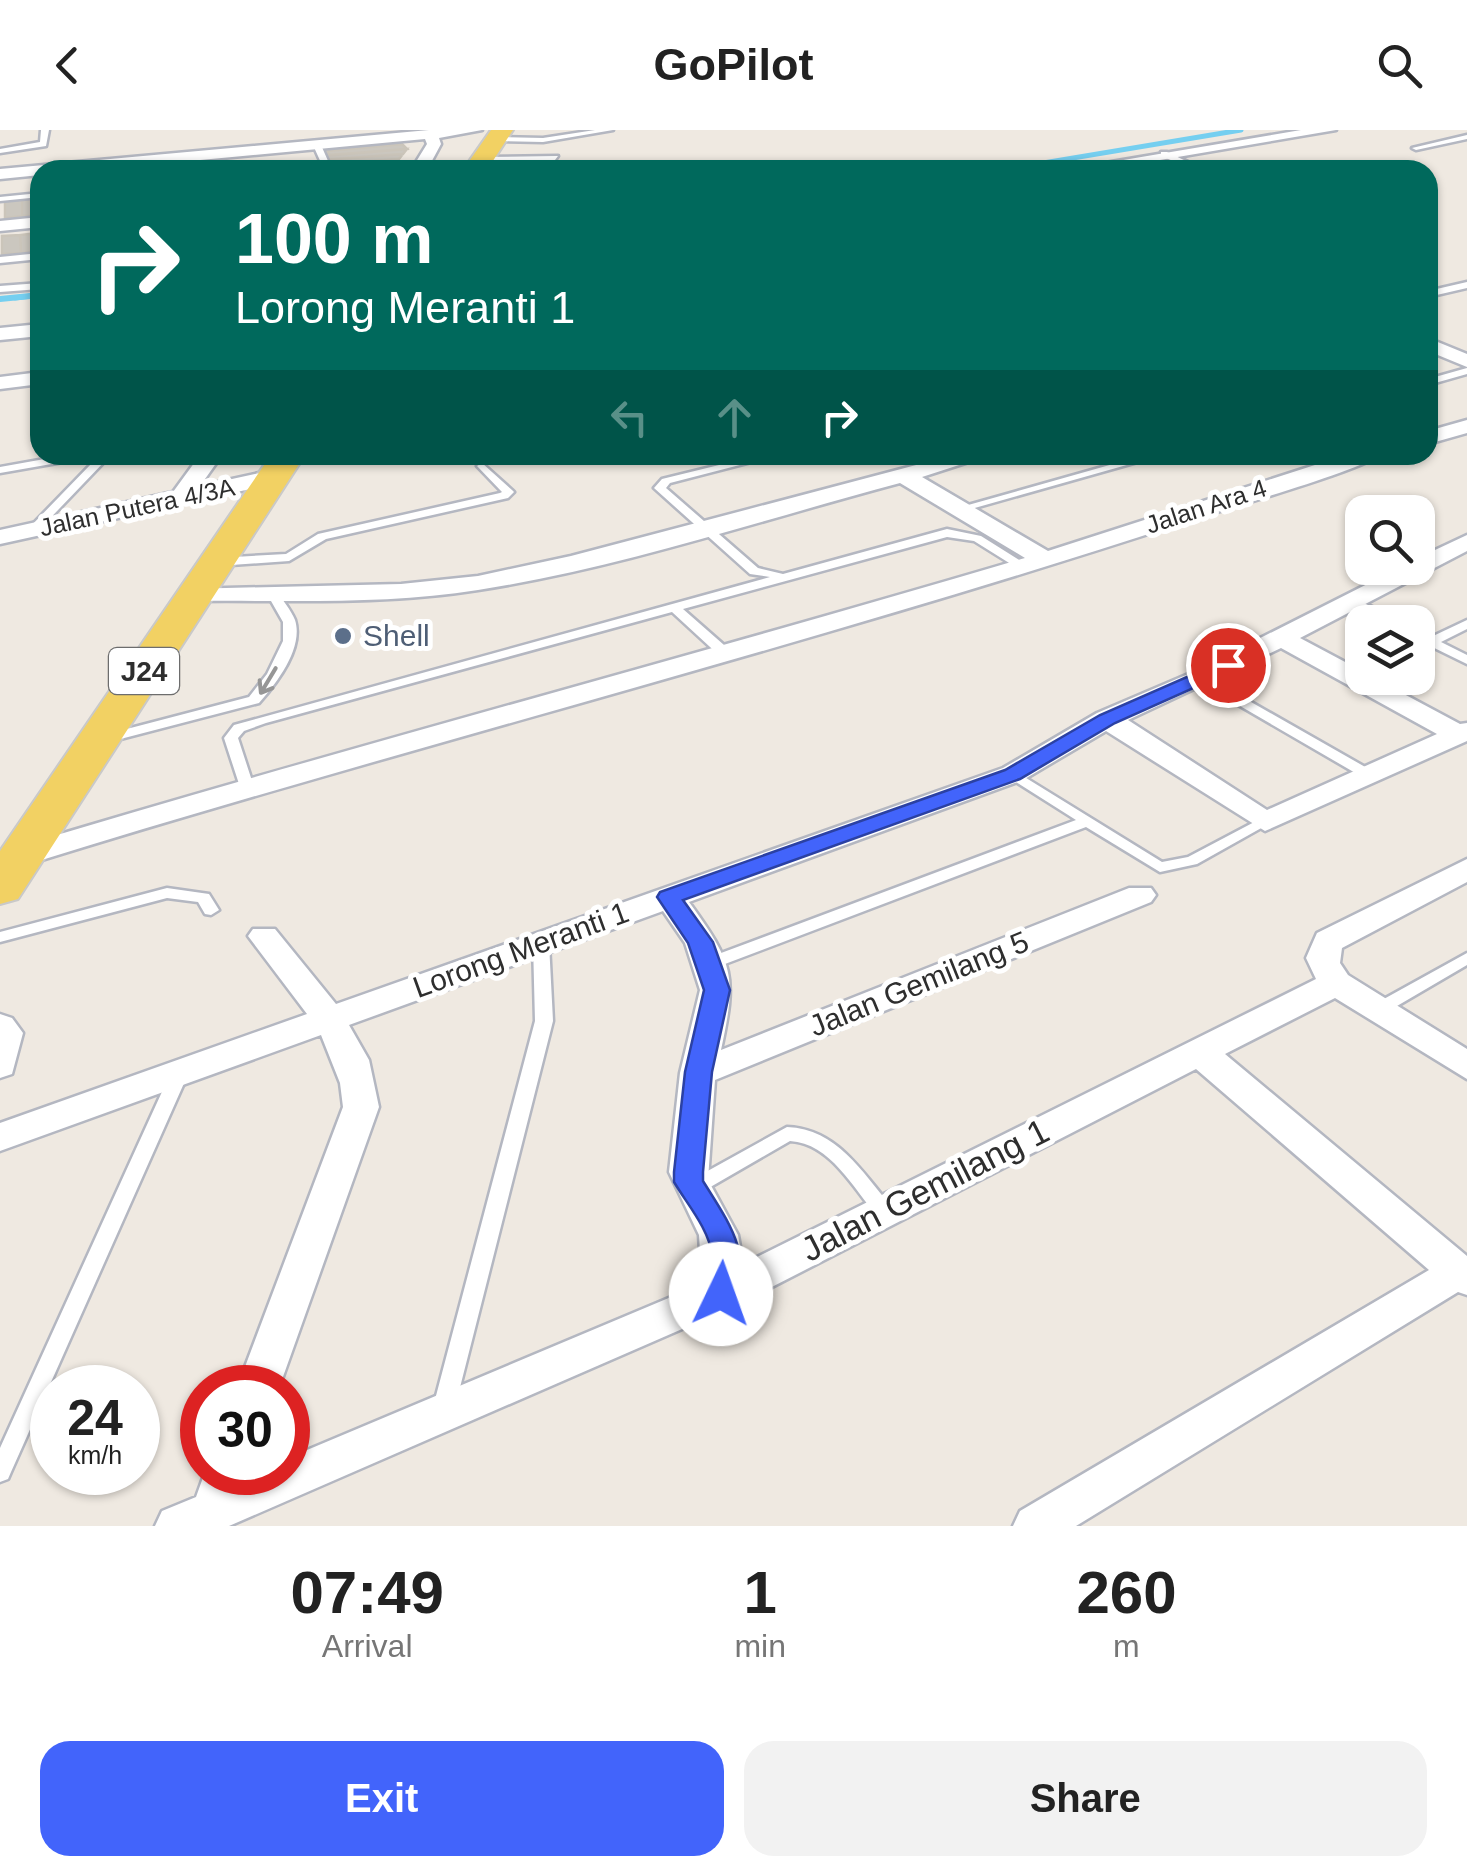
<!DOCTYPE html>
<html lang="en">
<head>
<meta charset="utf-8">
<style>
	:root { --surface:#fff; --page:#f2f2f2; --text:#222; --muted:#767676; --accent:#4264fb }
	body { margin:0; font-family:Helvetica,sans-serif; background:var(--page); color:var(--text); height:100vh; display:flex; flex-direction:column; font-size:38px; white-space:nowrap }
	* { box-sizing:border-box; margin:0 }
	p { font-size:32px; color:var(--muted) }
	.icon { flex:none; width:55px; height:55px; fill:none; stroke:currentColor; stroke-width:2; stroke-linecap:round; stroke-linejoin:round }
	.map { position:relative; height:1396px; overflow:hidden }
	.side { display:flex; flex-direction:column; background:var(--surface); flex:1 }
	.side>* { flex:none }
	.top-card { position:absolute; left:30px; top:30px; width:1408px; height:305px; border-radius:30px; box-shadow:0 2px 8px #0004; background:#00695c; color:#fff; overflow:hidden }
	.fabs { position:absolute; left:1345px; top:365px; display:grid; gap:20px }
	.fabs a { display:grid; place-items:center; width:90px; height:90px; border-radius:20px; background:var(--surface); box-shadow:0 2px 8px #0004; font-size:50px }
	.speed { position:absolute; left:30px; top:1235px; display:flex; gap:20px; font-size:50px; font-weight:700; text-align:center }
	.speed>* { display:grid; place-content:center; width:130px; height:130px; border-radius:50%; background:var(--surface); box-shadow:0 2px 8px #0004; line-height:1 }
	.speed small { font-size:25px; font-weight:400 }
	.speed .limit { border:15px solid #d22; background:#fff; color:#111 }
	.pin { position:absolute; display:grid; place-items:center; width:85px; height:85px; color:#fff; margin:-42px; border:5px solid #fff; border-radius:50%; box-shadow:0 2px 10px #0007 }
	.me { position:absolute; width:110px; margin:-55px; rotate:3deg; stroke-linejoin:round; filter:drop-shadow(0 0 8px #0008) }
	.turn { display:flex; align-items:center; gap:35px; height:210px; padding:0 40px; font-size:45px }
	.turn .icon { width:130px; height:130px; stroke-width:2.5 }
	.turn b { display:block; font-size:70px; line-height:85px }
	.lanes { display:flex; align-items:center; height:95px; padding:0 40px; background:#0003; justify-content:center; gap:50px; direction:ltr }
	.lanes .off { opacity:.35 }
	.eta { display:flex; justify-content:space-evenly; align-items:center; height:170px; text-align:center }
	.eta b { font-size:60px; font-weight:700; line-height:70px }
	.action { display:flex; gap:20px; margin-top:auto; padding:20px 40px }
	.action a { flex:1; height:115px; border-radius:30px; background:var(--accent); color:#fff; font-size:40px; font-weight:700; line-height:115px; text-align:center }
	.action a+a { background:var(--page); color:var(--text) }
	header { display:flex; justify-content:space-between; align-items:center; height:130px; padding:0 40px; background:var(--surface); font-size:45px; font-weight:700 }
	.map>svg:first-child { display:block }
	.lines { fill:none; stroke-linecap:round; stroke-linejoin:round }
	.stream-far1 { stroke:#75cff0; stroke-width:5 }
	.stream { stroke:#75cff0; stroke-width:6 }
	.building { fill:#cbc7bf; stroke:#cbc5ba; stroke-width:2.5 }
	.lane-casing { stroke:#b4b7c1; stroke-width:5 }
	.street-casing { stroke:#b4b7c1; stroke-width:5 }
	.primary-casing { stroke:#c9c9c9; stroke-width:4 }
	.lane { fill:#fff; fill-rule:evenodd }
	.street { fill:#fff; fill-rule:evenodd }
	.primary { fill:#f2d163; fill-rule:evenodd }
	.oneway { stroke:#969696 }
	.route { fill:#4264fb; stroke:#2b41a3; stroke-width:2.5 }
	.service-dot { fill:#5c6f8a; stroke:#fff; stroke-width:4 }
	.labels { text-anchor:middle; stroke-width:10; stroke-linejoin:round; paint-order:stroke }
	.far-street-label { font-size:25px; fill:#2e2e2e; stroke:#fff }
	.shield { fill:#fff; stroke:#6d6d6d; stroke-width:2.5 }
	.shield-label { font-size:28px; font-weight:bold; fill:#2e2e2e }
	.service-label { font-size:30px; fill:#4e5e75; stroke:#fff; text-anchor:start }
	.street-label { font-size:30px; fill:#2e2e2e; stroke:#fff }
	.near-street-label { font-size:35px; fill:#2e2e2e; stroke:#fff }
</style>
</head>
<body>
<header><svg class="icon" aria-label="back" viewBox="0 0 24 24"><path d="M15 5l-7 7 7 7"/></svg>GoPilot<svg class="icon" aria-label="search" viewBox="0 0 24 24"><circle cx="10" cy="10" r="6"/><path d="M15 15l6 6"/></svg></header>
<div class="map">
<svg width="1467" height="1396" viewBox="0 0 1467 1396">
	<rect width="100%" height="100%" fill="#efe9e1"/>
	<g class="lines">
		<path class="stream-far1" d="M1001 40 1241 0
			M15 168 40 165"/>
		<path class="stream" d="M0 169 40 165"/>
	</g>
	<path class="building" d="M402 14 407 19 329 25 327 21Z
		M407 19 403 24 324 30 322 26Z
		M403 24 399 29 326 35 324 30Z
		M399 29 396 34 328 39 326 35Z
		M39 68 40 85 22 86V70Z
		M22 70V86L5 88V71Z
		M38 103 39 121 21 123 20 105Z
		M20 105 21 123 2 124V106Z"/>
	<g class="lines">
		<g class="lane-casing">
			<path id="lane" d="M41 0H49L46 16 0 23V19L40 12Z
				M595 0H613L543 12 496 11 492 9 496 7 543 8Z
				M1467 5V9L1416 20 1412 18Z
				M317 13 321 15 332 40H296L322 35 313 15Z
				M1161 22H1167L1205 40H1195L1161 26Z
				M558 26 555 30 482 31 478 29 482 27Z
				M40 63V67L0 71V67Z
				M40 123V129L0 133V127Z
				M1467 152V158L1428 167V161Z
				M40 153V159L0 162V156Z
				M1467 238V244L1428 255V249Z
				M67 325H89L105 331 36 403H28V399L93 332 80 329 0 343V337Z
				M760 325H778L670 353 666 358 758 438 783 444 947 399 981 406 1029 436 1027 439H1019L974 411 947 407 683 479 732 522 734 525 732 528H722L672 482 266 593 244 601 238 608 254 657 247 661 240 657 224 608 234 595 770 447 750 444 654 358 662 349Z
				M1145 325H1162L964 381H956L954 379Z
				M482 333 512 360 514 362 508 368 326 409 289 431 217 436 211 432 217 428 286 424 318 404 500 363 502 362 477 336Z
				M273 460 277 461C283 471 291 480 295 490 304 518 276 554 259 573L105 613 100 612 98 609 100 606 249 567 267 544 283 511V492L267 464Z
				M1353 468 1398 489 1400 492H1385L1349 475V469Z
				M1467 490V499L1441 512 1467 525V534L1418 510V501L1431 507Z
				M1202 544 1374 642 1376 645 1369 649 1364 648 1197 551 1195 548 1197 545Z
				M1013 640 1162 732 1188 727 1260 689 1265 688 1272 692 1197 734 1160 742 1086 697 717 837H705L703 833 705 829 1076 690 1008 647 1006 644 1008 641Z
				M167 758 209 764 219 780 211 785 205 784 198 772 167 768 0 812V802Z
				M541 808 549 813 553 891 454 1281 451 1288 443 1290 435 1288 432 1281 535 891 533 813Z
				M1467 823V835L1385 883H1373L1370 879 1373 875Z
				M180 936 186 938 189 942 11 1342 8 1349 0 1352V1318L171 942 174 938Z
				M787 997C837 999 861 1041 891 1076L894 1081 891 1086 884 1088 877 1086C854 1059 830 1013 790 1011L700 1063 693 1065 686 1063 683 1058 686 1053Z"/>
		</g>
		<g class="street-casing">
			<path id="street" d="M429 0H482L439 8 441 14 427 40H411L427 14 425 9 94 40H40V45L0 49V39Z
				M1301 0H1336L1101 40H1064Z
				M40 87V97L0 101V91Z
				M40 194V206L0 210V198Z
				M1428 208 1467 224V237L1428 221Z
				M40 242V254L0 259V247Z
				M1467 290V303L1428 314V301Z
				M200 325H222L200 356 273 340 284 347 273 354 0 414V400L173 362Z
				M954 325H990L922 347 1048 421 1346 325H1379C1364 340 1211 383 1179 394 800 518 413 615 32 733L21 735 6 726 10 719C347 617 688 528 1025 428L900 353C761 390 620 438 478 460 385 475 289 470 195 471L183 464 186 459 401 454 478 446 571 426Z
				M1467 405V421L1300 508 1362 541V548H1374L1460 594 1467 593V611L1265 701 1106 601 1023 650 689 772C734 834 737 846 721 920L1129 758H1151L1156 765 1151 772 715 950 708 1050 738 1105 743 1134 1316 849 1306 828 1317 803 1467 729V752L1342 818 1340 833 1348 845 1467 919V949L1335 868 1225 924 1467 1126V1165L1458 1162 1076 1396H1013L1020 1381 1429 1140 1196 939 735 1176 229 1396H155L162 1381 196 1367 205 1342H288V1328L702 1154 699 1105 669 1042 680 943 700 860 685 813 663 781 349 895 369 930 379 977 279 1258H237L343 977 340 953 321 905 0 1021V993L307 884 248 806 253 799H275L336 874 1003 638 1097 583 1193 542 1399 438H1418V428ZM1281 518 1437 604 1267 680 1128 590Z
				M0 884 12 888 23 903 12 944 0 948Z"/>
		</g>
		<g class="primary-casing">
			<path id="primary" d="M491 0H513L487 40H463Z
				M271 325H305L18 769 0 774V721Z"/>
		</g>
		<use href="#lane" class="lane"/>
		<use href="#street" class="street"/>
		<use href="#primary" class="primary"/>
	</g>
	<defs><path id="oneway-shaft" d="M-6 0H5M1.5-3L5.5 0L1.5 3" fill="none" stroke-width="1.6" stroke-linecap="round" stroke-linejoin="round" transform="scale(2.5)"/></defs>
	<use class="oneway" href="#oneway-shaft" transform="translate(268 551) rotate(121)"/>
	<path class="route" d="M1228 529 1238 535 1236 539 1115 593 1020 649 683 770 713 812 730 860 712 942 703 1042V1051C727 1090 756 1127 732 1173L721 1177 710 1173C702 1157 713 1142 712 1125 709 1099 687 1074 674 1052V1042L685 942 704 860 688 813 657 767 660 762 1005 640 1100 585Z"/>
	<circle class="service-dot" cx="343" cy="506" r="10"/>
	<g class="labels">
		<g class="far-street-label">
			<text transform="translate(1206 376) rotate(-18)" y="9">Jalan Ara 4</text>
			<text transform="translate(137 377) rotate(-12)" y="9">Jalan Putera 4/3A</text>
		</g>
		<rect class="shield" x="109" y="518" width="70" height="46" rx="8"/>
		<g class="shield-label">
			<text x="144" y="551">J24</text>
		</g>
		<g class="service-label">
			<text x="363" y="516">Shell</text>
		</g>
		<g class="street-label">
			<text transform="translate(521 820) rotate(-20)" y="10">Lorong Meranti 1</text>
			<text transform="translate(919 854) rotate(-22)" y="10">Jalan Gemilang 5</text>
		</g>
		<g class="near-street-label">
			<text transform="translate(925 1060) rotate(-27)" y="12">Jalan Gemilang 1</text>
		</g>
	</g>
</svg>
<div class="fabs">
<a><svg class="icon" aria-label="search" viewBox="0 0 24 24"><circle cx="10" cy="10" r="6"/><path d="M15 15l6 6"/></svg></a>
<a><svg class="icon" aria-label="layers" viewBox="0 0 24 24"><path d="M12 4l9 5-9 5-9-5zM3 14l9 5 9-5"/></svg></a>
</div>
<div class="speed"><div>24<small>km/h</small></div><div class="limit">30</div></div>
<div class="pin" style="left:1228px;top:535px;background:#d93025"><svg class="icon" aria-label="arrive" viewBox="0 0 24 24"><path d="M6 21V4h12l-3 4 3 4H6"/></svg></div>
<svg class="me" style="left:721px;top:1164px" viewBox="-20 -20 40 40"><circle r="19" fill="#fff"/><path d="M0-13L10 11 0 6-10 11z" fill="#4264fb"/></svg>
<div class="top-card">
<div class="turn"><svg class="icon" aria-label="right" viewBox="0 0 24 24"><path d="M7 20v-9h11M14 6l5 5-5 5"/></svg><div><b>100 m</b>Lorong Meranti 1</div></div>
<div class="lanes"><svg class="icon off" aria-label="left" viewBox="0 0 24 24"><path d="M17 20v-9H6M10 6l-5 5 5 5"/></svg><svg class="icon off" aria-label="ahead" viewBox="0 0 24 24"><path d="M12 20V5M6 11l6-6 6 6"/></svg><svg class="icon" aria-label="right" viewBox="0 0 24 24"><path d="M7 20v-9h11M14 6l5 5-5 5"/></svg></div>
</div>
</div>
<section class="side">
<div class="eta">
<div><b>07:49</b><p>Arrival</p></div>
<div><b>1</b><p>min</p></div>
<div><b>260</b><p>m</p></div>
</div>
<div class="action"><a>Exit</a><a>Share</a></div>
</section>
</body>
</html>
